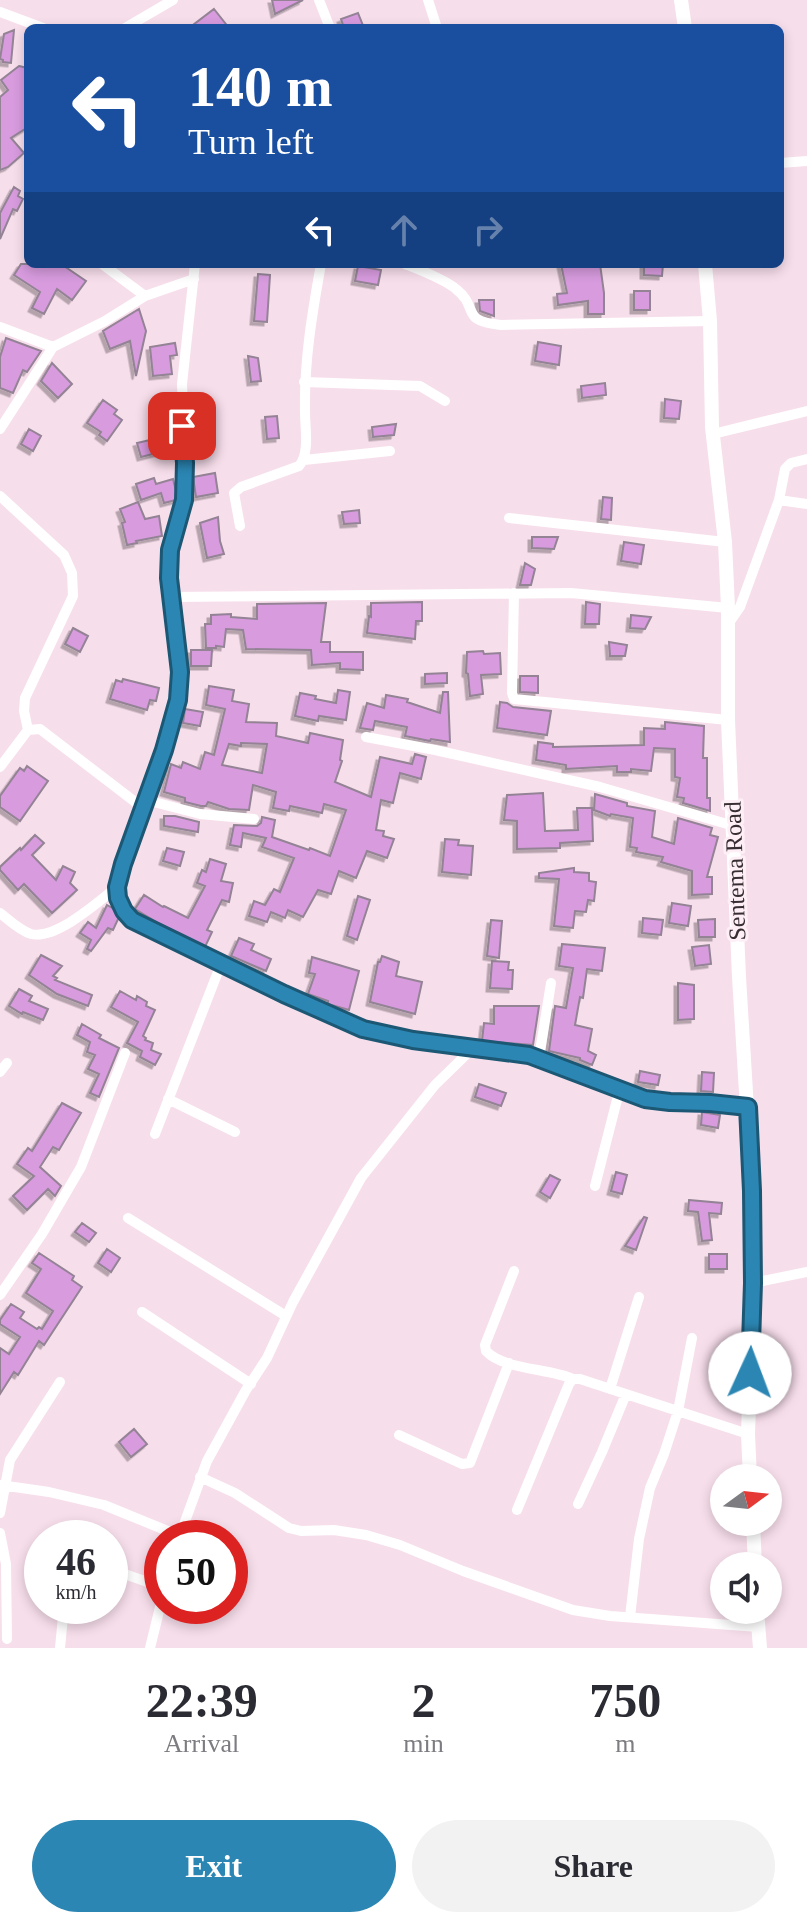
<!DOCTYPE html>
<html lang="en">
<head>
<meta charset="utf-8">
<style>
	:root { --surface:#fff; --page:#f2f2f3; --text:#2b2b33; --muted:#7c7c81; --accent:#2b86b3 }
	body { margin:0; font-family:Georgia,serif; background:var(--page); color:var(--text); height:100vh; display:flex; flex-direction:column; font-size:30px; white-space:nowrap }
	* { box-sizing:border-box; margin:0 }
	p { font-size:26px; color:var(--muted) }
	.icon { flex:none; width:44px; height:44px; fill:none; stroke:currentColor; stroke-width:2; stroke-linecap:round; stroke-linejoin:round }
	.map { position:relative; height:1648px; overflow:hidden }
	.details { display:flex; flex-direction:column; background:var(--surface); flex:1 }
	.details>* { flex:none }
	.banner { position:absolute; left:24px; top:24px; width:760px; height:244px; border-radius:12px; box-shadow:0 4px 12px #0003; background:#1a4fa0; color:#fff; overflow:hidden }
	.needle { width:52px; rotate:75deg }
	.tools { position:absolute; left:710px; top:1464px; display:grid; gap:16px }
	.tools a { display:grid; place-items:center; width:72px; height:72px; border-radius:50%; background:var(--surface); box-shadow:0 4px 12px #0003; font-size:40px }
	.speed { position:absolute; left:24px; top:1520px; display:flex; gap:16px; font-size:40px; font-weight:700; text-align:center }
	.speed>* { display:grid; place-content:center; width:104px; height:104px; border-radius:50%; background:var(--surface); box-shadow:0 4px 12px #0003; line-height:1 }
	.speed small { font-size:20px; font-weight:400 }
	.speed .limit { border:12px solid #d22; background:#fff; color:#111 }
	.pin { position:absolute; display:grid; place-items:center; width:68px; height:68px; color:#fff; margin:-34px; border-radius:16px; box-shadow:0 4px 12px #0006 }
	.me { position:absolute; width:88px; margin:-44px; rotate:2deg; stroke-linejoin:round; filter:drop-shadow(0 0 6px #0008) }
	.turn { display:flex; align-items:center; gap:28px; height:168px; padding:0 32px; font-size:36px }
	.turn .icon { width:104px; height:104px; stroke-width:2.5 }
	.turn b { display:block; font-size:56px; line-height:68px }
	.lanes { display:flex; align-items:center; height:76px; padding:0 32px; background:#0003; justify-content:center; gap:40px; direction:ltr }
	.lanes .off { opacity:.35 }
	.eta { display:flex; justify-content:space-evenly; align-items:center; height:136px; text-align:center }
	.eta b { font-size:48px; font-weight:600; line-height:56px }
	.button { display:flex; gap:16px; margin-top:auto; padding:16px 32px }
	.button a { flex:1; height:92px; border-radius:48px; background:var(--accent); color:#fff; font-size:32px; font-weight:600; line-height:92px; text-align:center }
	.button a+a { background:var(--page); color:var(--text) }
	.map>svg:first-child { display:block }
	.building { fill:#d79bde; stroke:#938395; stroke-width:2; fill-rule:evenodd; filter:url(#shadow) }
	.lines { fill:none; stroke-linecap:round; stroke-linejoin:round }
	.minor { stroke:#fff; stroke-width:10 }
	.secondary { stroke:#fff; stroke-width:14 }
	.route-casing { stroke:#1c5774; stroke-width:20 }
	.route { stroke:#2b86b3; stroke-width:14 }
	.labels { text-anchor:middle; stroke-width:6; stroke-linejoin:round; paint-order:stroke }
	.street-label { font-size:24px; fill:#372e32; stroke:#feeff6 }
</style>
</head>
<body>
<div class="map">
<svg width="807" height="1648" viewBox="0 0 807 1648">
	<defs>
		<filter id="shadow"><feDropShadow dx="-3.5" dy="3.5" stdDeviation="0" flood-color="#0004"/></filter>
	</defs>
	<rect width="100%" height="100%" fill="#f7deeb"/>
	<path class="building" d="M272 0H303L275 14Z
		M214 9 229 28H189Z
		M358 13 364 28H344L341 19Z
		M14 30 11 63 3 62V60L0 59 4 34Z
		M19 66 28 68V127L11 138 24 153 8 167 0 170V97L8 90 1 80Z
		M14 187 20 191 18 196 23 199 17 211 13 209 0 239V213Z
		M21 264H61L86 281 72 300 57 289 44 314 32 308 40 292 14 275Z
		M561 264H600L604 293V314H588V301L558 305 557 294 567 293Z
		M644 264H663L662 276 644 275Z
		M358 266 381 270 378 285 355 281Z
		M258 274 270 275 267 322 254 321Z
		M634 291H650V310H634Z
		M479 300H494V316L480 311Z
		M139 309 146 331 136 376 130 341 110 349 103 331Z
		M6 338 41 351 27 372 23 370 13 393 0 388V357Z
		M538 342 561 346 559 365 535 361Z
		M175 343 177 355 170 356 172 374 153 376 150 347Z
		M248 356 258 358 261 381 251 382Z
		M52 363 72 384 58 398 41 381Z
		M605 383 606 395 582 398 581 386Z
		M665 399 681 401 679 419 664 418Z
		M103 400 117 410 114 414 122 420 107 441 99 435 101 432 87 423Z
		M277 416 279 438 267 439 265 417Z
		M396 424 394 435 373 437 372 427Z
		M29 429 41 436 33 451 21 444Z
		M176 434V448L141 457 137 443Z
		M215 473 218 493 196 497 193 477Z
		M154 478 156 484 173 479 176 491V500L164 503 161 493 141 500 136 484Z
		M603 497 612 498 611 520 601 519Z
		M138 502 145 519 159 516 162 536 136 541 137 543 127 545 122 523 125 522 120 509Z
		M359 510 360 523 344 524 342 512Z
		M218 517 220 541 224 554 207 558 200 523Z
		M532 537H558L554 549 532 548Z
		M624 542 644 545 641 564 621 561Z
		M525 563 535 569 531 585H520Z
		M422 602V621H416L415 639 367 633 369 616 371 617V603Z
		M586 602 600 604 599 624H585Z
		M326 603 321 642H330V652H363V670L340 669V663L312 665 311 650 246 649 243 630 226 629 224 647 216 646V648H206L205 624H211V615L231 614V617L257 619V604Z
		M631 615 651 617 645 629 630 628Z
		M73 628 88 636 80 652 65 644Z
		M609 642 627 645 625 656H610Z
		M191 650H212L211 666H191Z
		M483 651 484 654 500 653 501 674 481 675 483 694 470 696 468 674 466 673 467 652Z
		M447 673V683L425 684V674Z
		M520 676H538V693L520 692Z
		M123 679 159 688 156 701 150 700 147 710 110 699 116 680 122 682Z
		M209 686 234 690 232 701 249 704 246 722 277 723 276 736 308 743 310 733 343 740 340 760 342 761 335 782 371 797 380 757 412 764 415 754 426 757 421 779 400 773 393 803 381 800 376 830 384 831 383 836 394 839 387 858 367 851 356 878 339 871 331 894 318 890 303 917 288 910 285 918 271 912 267 922 249 916 254 901 265 905 274 889 280 892 294 858 262 847 266 838 243 833 241 847 230 845 234 825 257 826 261 823 262 817 275 820 272 837 309 850 310 848 330 856 346 810 324 804 322 813 290 806 289 811 273 808 276 792 253 785 249 810 229 809 208 802 206 806H201L185 802V798L164 792 171 764 181 768 183 762 200 769 205 752 214 755 225 709 206 705ZM241 743 267 744 262 773 222 765 229 744 241 746Z
		M338 690 350 692 346 720 319 716 318 721 295 716 300 693 316 696 315 699 336 703Z
		M443 692H448L450 742 431 739 430 741 405 736 407 727 375 721 373 730 360 728 367 703 384 708 386 695 408 699 407 702 440 713Z
		M500 702 507 703 513 707 551 711 547 735 497 728Z
		M185 709 203 712 200 726 183 723Z
		M665 722 704 726 703 758H707V798H710V811L683 803 684 798 677 797 680 778 675 777V749L654 748 651 771 631 769V772H617V766L566 769V765L536 760 538 742 553 744V747L644 745V728L665 729Z
		M27 766 48 781 20 821 0 807V796L20 768 24 771Z
		M543 793 545 831 578 830 577 808H592L593 841 560 843V848L517 849V821L504 820 507 795Z
		M595 794 627 803V806L655 811 652 837 674 844 678 818 712 828 710 835 718 837 707 877H712V894L692 895V871L661 862 663 857 636 852 637 848 630 847 633 818 611 814 610 816 594 810Z
		M164 816H175L199 822 198 832 164 826Z
		M35 835 44 843 32 855 56 880 63 866 75 872 70 883 77 890 52 913 24 884 18 890 0 870V867L20 848 21 850Z
		M445 839 459 840 458 845 473 846 471 875 442 872Z
		M167 848 184 852 180 866 163 861Z
		M210 859 226 864 221 881 233 883 229 902 222 900 207 930 212 932 205 947 158 923 135 909 144 895 163 907 164 906 188 918 205 886 197 883 202 870 206 872Z
		M574 868V872L589 873V881L596 882 594 901 588 900 586 912 575 911 573 928 554 926 559 879 539 878V873Z
		M358 896 370 900 357 940 347 936Z
		M672 903 691 906 688 926 669 923Z
		M107 905 114 909 119 917 113 930 108 928 91 951 87 949 91 940 80 933 88 922 96 928Z
		M643 918 663 920 661 935 642 933Z
		M715 919V937H699L698 920Z
		M491 920 502 921 499 958 487 956Z
		M239 938 254 944 251 950 271 959 266 971 231 956Z
		M562 944 605 948 602 971 587 969 583 998 580 997 575 1025 592 1029 588 1051 596 1055 592 1065 580 1060V1058L549 1051 555 1006 566 1008 573 968 559 966Z
		M709 945 711 964 695 966 692 947Z
		M41 955 62 966 53 976 57 978 55 980 92 995 88 1006 57 994 29 975Z
		M382 956 399 962 396 976 422 982 415 1014 370 1002 378 962H380Z
		M312 957 359 971 349 1010 328 1004V1001L308 994 315 974 309 973Z
		M492 961 509 962 508 970H513L512 989 490 988Z
		M678 983 694 985V1019L678 1020Z
		M19 989 32 996 29 1001 48 1009 43 1020 23 1012 22 1014 9 1006Z
		M120 991 136 1000 137 996 147 1002 146 1006 155 1010 143 1036 146 1038 145 1040 153 1043 151 1050 161 1054 155 1065 140 1057 142 1051 127 1043 138 1022 111 1007Z
		M494 1006H539L533 1045 482 1041 484 1023 494 1024Z
		M82 1024 101 1035 99 1038 119 1048 99 1097 90 1093 99 1074 88 1069 95 1055 87 1052 90 1042 77 1035Z
		M640 1071 660 1075 658 1085 638 1082Z
		M702 1072 714 1073 713 1092 701 1091Z
		M479 1084 506 1093 501 1106 475 1097Z
		M62 1103 81 1113 59 1150 53 1147 40 1167 61 1186 55 1196 48 1189 27 1210 13 1196 34 1176 17 1164 28 1148 32 1151Z
		M702 1112 720 1115 718 1128 701 1125Z
		M616 1172 627 1175 622 1194 611 1191Z
		M550 1175 560 1180 550 1198 540 1192Z
		M689 1200 722 1203 721 1214 709 1213 712 1240 702 1241 698 1212 688 1211Z
		M644 1217 647 1218 636 1250 625 1246Z
		M82 1223 96 1233 89 1242 75 1232Z
		M107 1249 120 1258 111 1272 98 1263Z
		M39 1253 74 1276 72 1280 82 1287 44 1345 39 1341 18 1375 14 1372 0 1394V1348L9 1354 20 1337 0 1324V1320L11 1304 24 1312 20 1318 37 1329 39 1327 42 1329 53 1311 26 1293 41 1269 32 1263Z
		M709 1254H727V1269H709Z
		M134 1429 147 1444 131 1457 119 1442Z"/>
	<g class="lines">
		<path class="minor" d="M319 0 330 28
			M428 0 437 28
			M0 12 43 28
			M125 28 173 0
			M780 163 807 161
			M102 264 145 296
			M195 264 182 384 185 463 184 500 170 550 169 578 180 672 178 700 164 750 123 864 117 887 118 898 124 911 132 920 284 994 363 1029 413 1040 473 1048
			M405 264C420 270 444 279 456 289 480 308 459 321 501 325L710 321
			M0 327 53 347 105 321 145 296 194 279
			M304 382 420 386 445 401
			M0 429 53 347
			M713 434 807 411
			M304 460 390 451
			M0 496 64 555 72 573 73 596 25 698 24 711 28 730
			M779 500 807 504
			M509 518 725 542
			M240 526 234 493 241 487 299 466C310 453 305 429 305 412 304 362 312 314 321 264
			M514 593 512 693 514 699 728 720
			M171 597 571 593 728 608
			M729 623 740 607 779 500 785 469 791 463 807 459
			M366 737 435 750 600 787 734 826
			M0 767 28 730 40 729 143 808
			M146 800 200 814 254 819
			M0 913C9 920 20 931 31 934 56 940 98 902 117 887
			M539 1058 551 983
			M0 1072 7 1063
			M168 1099 235 1132
			M155 1134 221 964
			M595 1186 620 1088
			M128 1218 286 1316
			M514 1271 485 1345 486 1351C504 1370 548 1368 573 1379
			M753 1283 807 1272
			M0 1295 42 1234 81 1167 125 1053
			M142 1312 251 1384
			M610 1389 639 1297
			M399 1435 462 1464 470 1463 509 1363
			M200 1477 235 1493 289 1528 301 1531 334 1530 366 1535 400 1545 463 1571 573 1610 610 1616 758 1627
			M0 1485 49 1492 104 1505 180 1536
			M578 1504 602 1452 626 1394
			M517 1510 569 1384 573 1379H580L748 1434
			M0 1513 10 1460 60 1382
			M0 1533 6 1564 7 1639
			M179 1538 207 1461 246 1390 267 1358 293 1302 361 1178 435 1085 473 1048 529 1055 645 1099 670 1102 710 1103 748 1107
			M110 1569 162 1587
			M630 1617 639 1539 650 1488 664 1454 678 1411 692 1338
			M60 1648 64 1606
			M150 1648 162 1599"/>
		<path class="secondary" d="M681 0 685 28
			M705 264 710 321 712 427 725 542 728 608V720L739 977 752 1191 753 1283 748 1434 750 1478
			M753 1522 755 1566
			M757 1610 760 1648"/>
	</g>
	<g class="lines">
		<g class="route-casing">
			<path id="route" d="M182 426 185 463 184 500 170 550 169 578 180 672 178 700 164 750 123 864 117 887 118 898 124 911 132 920 284 994 363 1029 413 1040 529 1055 645 1099 670 1102 710 1103 748 1107 752 1191 753 1283 750 1373"/>
		</g>
		<use href="#route" class="route"/>
	</g>
	<g class="labels">
		<g class="street-label">
			<text transform="translate(735 871) rotate(-92)" y="8">Sentema Road</text>
		</g>
	</g>
</svg>
<div class="tools">
<a><svg class="needle" viewBox="-14 -14 28 28"><path d="M0-13l5 13h-10z" fill="#e53935"/><path d="M0 13l5-13h-10z" fill="#7c7c81"/></svg></a>
<a><svg class="icon" aria-label="sound" viewBox="0 0 24 24"><path d="M4 9h4l5-4v14l-5-4H4zM17 9q2 3 0 6"/></svg></a>
</div>
<div class="speed"><div>46<small>km/h</small></div><div class="limit">50</div></div>
<div class="pin" style="left:182px;top:426px;background:#d93025"><svg class="icon" aria-label="arrive" viewBox="0 0 24 24"><path d="M6 21V4h12l-3 4 3 4H6"/></svg></div>
<svg class="me" style="left:750px;top:1373px" viewBox="-20 -20 40 40"><circle r="19" fill="#fff"/><path d="M0-13L10 11 0 6-10 11z" fill="#2b86b3"/></svg>
<div class="banner">
<div class="turn"><svg class="icon" aria-label="left" viewBox="0 0 24 24"><path d="M17 20v-9H6M10 6l-5 5 5 5"/></svg><div><b>140 m</b>Turn left</div></div>
<div class="lanes"><svg class="icon" aria-label="left" viewBox="0 0 24 24"><path d="M17 20v-9H6M10 6l-5 5 5 5"/></svg><svg class="icon off" aria-label="ahead" viewBox="0 0 24 24"><path d="M12 20V5M6 11l6-6 6 6"/></svg><svg class="icon off" aria-label="right" viewBox="0 0 24 24"><path d="M7 20v-9h11M14 6l5 5-5 5"/></svg></div>
</div>
</div>
<section class="details">
<div class="eta">
<div><b>22:39</b><p>Arrival</p></div>
<div><b>2</b><p>min</p></div>
<div><b>750</b><p>m</p></div>
</div>
<div class="button"><a>Exit</a><a>Share</a></div>
</section>
</body>
</html>
